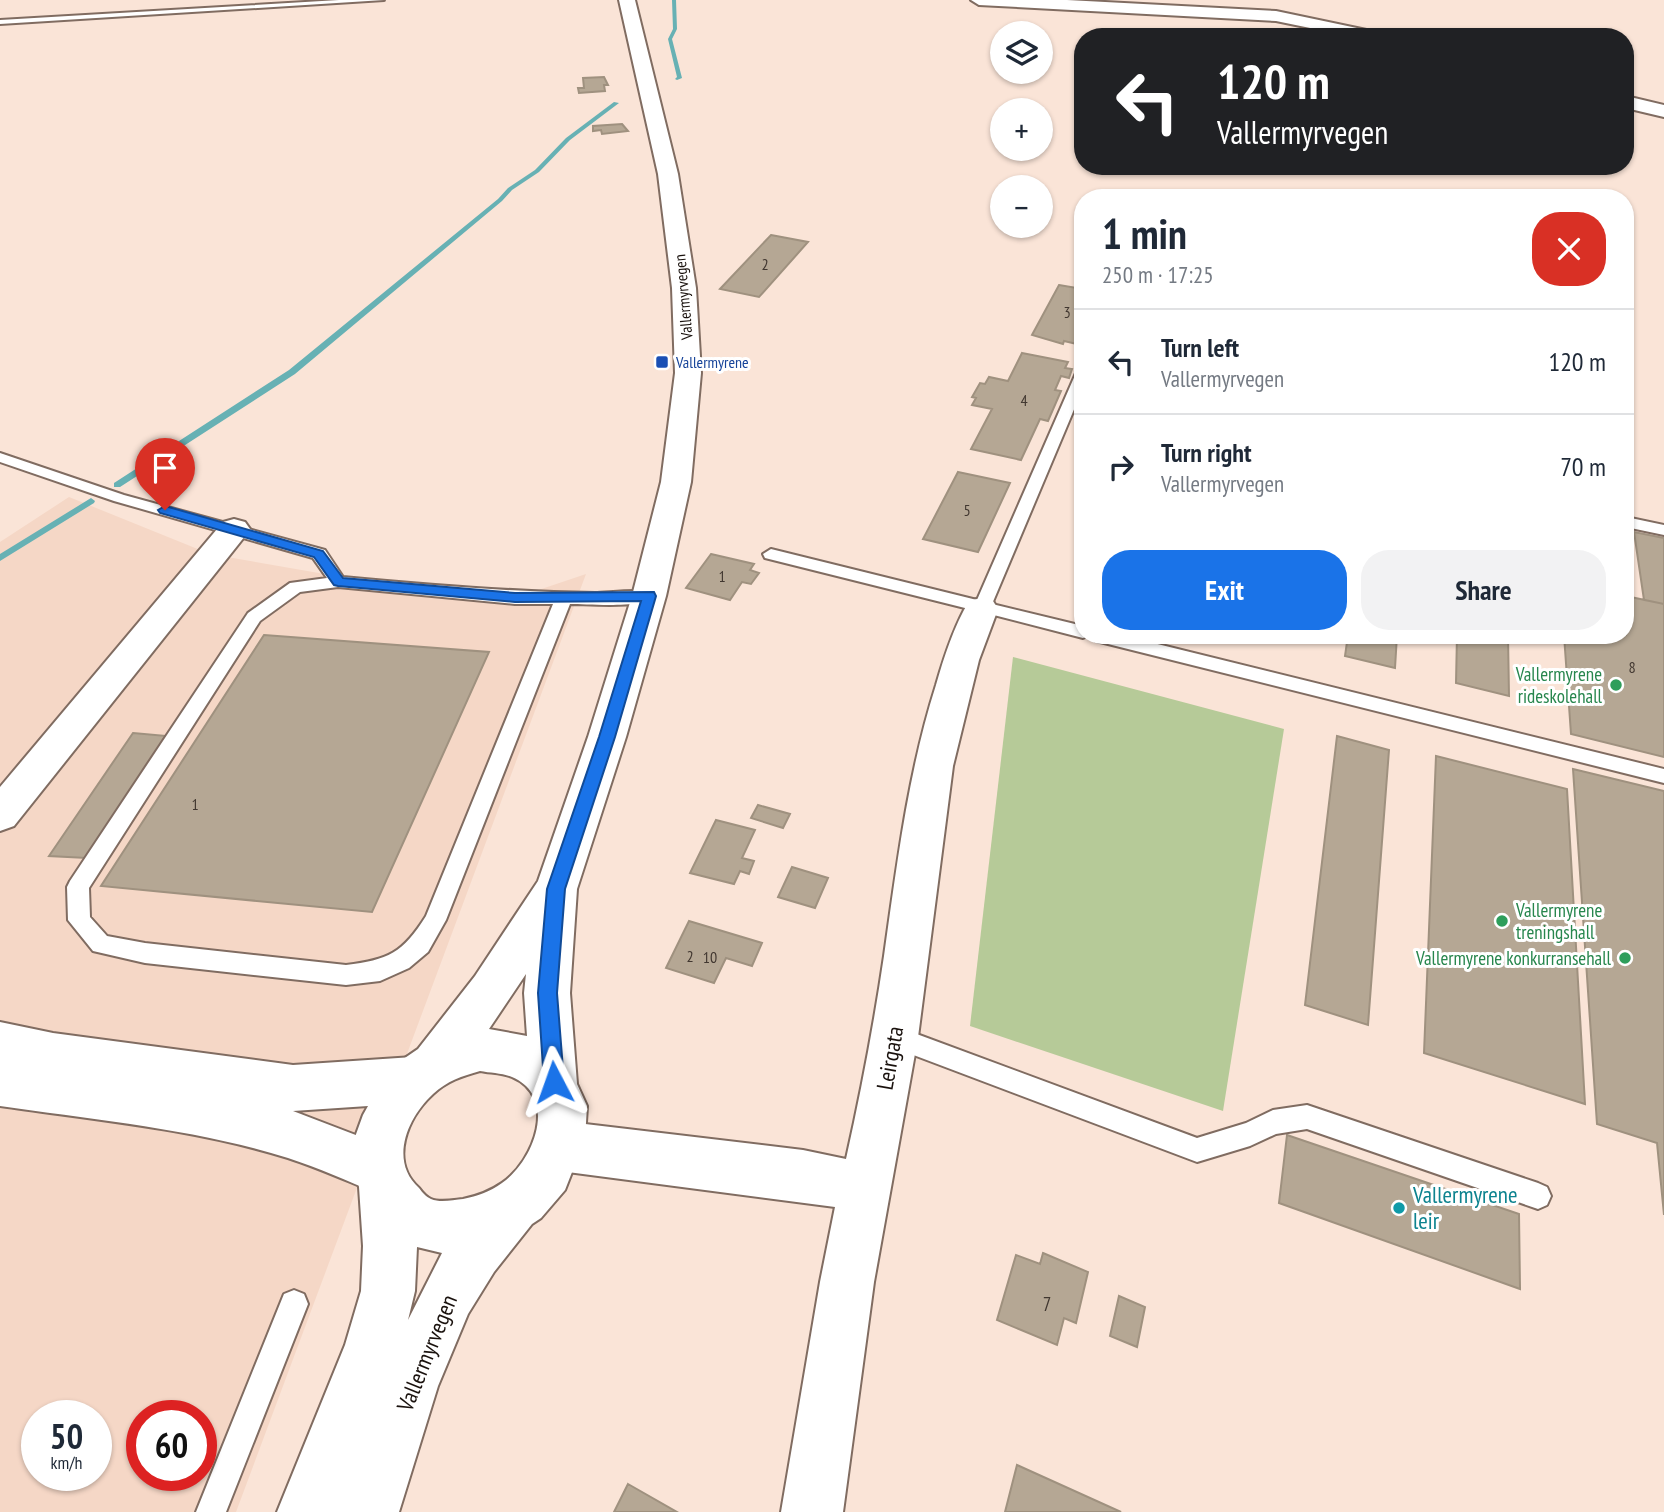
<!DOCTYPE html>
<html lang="en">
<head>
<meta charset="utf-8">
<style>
	:root { --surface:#fff; --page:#f2f2f3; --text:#1f2937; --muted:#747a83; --line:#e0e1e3; --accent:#1a73e8 }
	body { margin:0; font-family:"PT Sans Narrow",sans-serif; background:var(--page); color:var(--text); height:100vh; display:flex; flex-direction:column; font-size:26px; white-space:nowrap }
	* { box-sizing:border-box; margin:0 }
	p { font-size:23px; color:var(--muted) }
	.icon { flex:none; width:38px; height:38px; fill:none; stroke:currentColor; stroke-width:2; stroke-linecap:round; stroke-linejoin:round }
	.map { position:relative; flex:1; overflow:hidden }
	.panel { position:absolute; left:1074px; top:189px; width:560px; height:455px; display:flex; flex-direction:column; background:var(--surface); border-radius:28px; box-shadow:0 2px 5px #0004 }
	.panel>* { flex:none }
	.guide { position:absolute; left:1074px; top:28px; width:560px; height:147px; border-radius:28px; box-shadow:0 2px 5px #0004; background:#202124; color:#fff; overflow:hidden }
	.buttons { position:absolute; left:990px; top:21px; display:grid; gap:14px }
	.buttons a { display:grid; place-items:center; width:63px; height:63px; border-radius:50%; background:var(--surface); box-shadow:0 2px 5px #0004; font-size:35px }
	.speed { position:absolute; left:21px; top:1400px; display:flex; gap:14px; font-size:35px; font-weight:700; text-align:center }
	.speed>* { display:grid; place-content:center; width:91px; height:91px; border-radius:50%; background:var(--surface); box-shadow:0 2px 5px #0004; line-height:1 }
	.speed small { font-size:18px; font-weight:400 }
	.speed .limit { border:10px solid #d22; background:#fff; color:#111 }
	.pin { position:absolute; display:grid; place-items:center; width:60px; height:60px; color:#fff; margin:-72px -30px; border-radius:50% 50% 50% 0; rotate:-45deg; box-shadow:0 0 7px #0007 }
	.pin .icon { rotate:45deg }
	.me { position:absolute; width:77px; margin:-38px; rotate:356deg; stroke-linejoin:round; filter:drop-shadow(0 0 5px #0008) }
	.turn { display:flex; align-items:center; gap:24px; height:147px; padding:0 28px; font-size:32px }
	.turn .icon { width:91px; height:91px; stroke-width:2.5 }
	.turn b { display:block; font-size:49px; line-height:60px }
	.round { display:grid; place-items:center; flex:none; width:74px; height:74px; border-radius:28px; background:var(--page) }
	.overview { display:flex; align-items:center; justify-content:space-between; height:119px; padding:0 28px }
	h1 { font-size:42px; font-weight:800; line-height:52px }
	.action { display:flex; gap:14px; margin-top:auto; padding:14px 28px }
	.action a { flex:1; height:80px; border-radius:28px; background:var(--accent); color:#fff; font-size:28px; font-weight:800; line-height:80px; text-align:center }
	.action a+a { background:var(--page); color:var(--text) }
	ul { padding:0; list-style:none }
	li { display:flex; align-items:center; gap:21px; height:105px; padding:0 28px; border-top:2px solid var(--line) }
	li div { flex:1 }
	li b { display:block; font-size:26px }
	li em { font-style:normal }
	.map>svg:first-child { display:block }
	.built { fill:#f5d7c6; fill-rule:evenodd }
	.green { fill:#b6ca98 }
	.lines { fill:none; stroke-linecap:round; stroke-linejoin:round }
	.stream { fill:#67b1b4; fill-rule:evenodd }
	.building { fill:#b5a794; stroke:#9f917f; stroke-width:2 }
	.lane-casing { stroke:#806c61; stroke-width:4 }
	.street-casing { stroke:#806c61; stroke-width:4 }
	.secondary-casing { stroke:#806c61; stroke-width:4 }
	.primary-casing { stroke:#806c61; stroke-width:4 }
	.lane { fill:#fff; fill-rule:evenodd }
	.street { fill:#fff; fill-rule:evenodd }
	.secondary { fill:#fff; fill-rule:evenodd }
	.primary { fill:#fff; fill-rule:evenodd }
	.route { fill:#1a73e8; stroke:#114b97; stroke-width:2 }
	.transit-dot { fill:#1a4fb4; stroke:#fff; stroke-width:2.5 }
	.leisure-dot { fill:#2e9e5b; stroke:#fff; stroke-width:2.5 }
	.culture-dot { fill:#0f9aa8; stroke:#fff; stroke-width:2.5 }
	.labels { text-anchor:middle; stroke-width:6; stroke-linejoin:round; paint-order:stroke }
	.number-label { font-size:16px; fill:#413730 }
	.far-street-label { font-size:16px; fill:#1a120e; stroke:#fff }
	.far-transit-label { font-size:16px; fill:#164399; stroke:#fff; text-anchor:start }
	.leisure-label { font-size:19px; fill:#27864d; stroke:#fff; text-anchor:end }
	.near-number-label { font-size:19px; fill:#413730 }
	.near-street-label { font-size:23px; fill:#1a120e; stroke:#fff }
	.near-culture-label { font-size:23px; fill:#0d838f; stroke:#fff; text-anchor:start }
</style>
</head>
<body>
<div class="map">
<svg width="1664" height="1512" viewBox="0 0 1664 1512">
	<rect width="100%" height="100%" fill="#fae4d7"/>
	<path class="built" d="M69 497 210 554 497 604 586 574 236 1512H0V542ZM37 1416H96V1475H37ZM142 1416H201V1475H142Z"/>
	<path class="green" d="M1013 657 1284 729 1223 1111 970 1026Z"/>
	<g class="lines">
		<path class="stream" d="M672 0H676L677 29 672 39 682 78 677 80 675 79 677 77 668 39 673 29Z
			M614 102 619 103 570 140 539 172 512 190 502 201 295 374 120 487H114V483L289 370 498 199 508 188 535 170 566 138Z
			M91 498 95 501 94 503 0 561V554Z"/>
	</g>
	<path class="building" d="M604 77 608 85H604L605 91 579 93 578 88H584L583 78Z
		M622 124 628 131 602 134 601 130 593 131V126Z
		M771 235 808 242 759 297 720 289Z
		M1059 285 1083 289V330L1077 344 1064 341 1063 344 1032 335Z
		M1022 353 1068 362 1065 368 1072 369 1069 378 1061 376 1055 390 1061 391 1048 421 1040 419 1021 460 971 449 992 409 972 405 976 398 972 397 980 383 985 384 989 377 1008 381Z
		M958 472 1010 483 978 552 923 539Z
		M1634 532 1664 538V604L1644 600Z
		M711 554 754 564 750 570 759 573 751 584 742 582 730 600 686 588Z
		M1626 596 1664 604V757L1571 734 1564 635H1626Z
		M264 635 489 652 372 912 101 886Z
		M1348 635H1397L1395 668 1345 656Z
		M1457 635H1508L1509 696 1456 683Z
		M133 733 167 736 87 858 49 856Z
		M1337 736 1389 750 1368 1025 1305 1005Z
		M1436 756 1567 789 1585 1104 1424 1053Z
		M1573 769 1664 791V1215L1657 1143 1597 1124Z
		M758 805 790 814 783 828 751 818Z
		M716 820 755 830 742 858 754 861 749 874 740 871 734 884 690 873Z
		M792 867 828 878 815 908 778 897Z
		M689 921 762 943 752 966 726 958 714 983 666 968Z
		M1287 1135 1519 1214 1520 1289 1279 1203Z
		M1043 1253 1088 1272 1076 1323 1064 1318 1057 1345 997 1320 1016 1255 1040 1264Z
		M1119 1296 1145 1307 1137 1347 1110 1336Z
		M1017 1465 1121 1512H1005Z
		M628 1484 677 1512H614Z"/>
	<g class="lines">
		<g class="lane-casing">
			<path id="lane" d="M339 0H384L0 24V20Z
				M1083 369V388L992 604 1083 626V635H1121L1664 769V783L1096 641 1088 636 1083 638 986 613 981 615 973 610 765 558 763 554 771 549 977 600 1076 373Z
				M0 453 124 495 325 550 343 577C427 585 511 592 595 593 609 593 650 587 657 596 647 609 588 604 570 604L446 920 428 952 409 968 380 981 346 985 145 963 93 951 68 920 67 887 70 881 248 613 290 583 327 578 313 558 114 501 0 462ZM338 587 515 604H553L426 916C403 953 388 960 346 965L145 943 107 936 90 917 89 888 260 621 300 592Z
				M1626 517 1664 525V535L1626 527Z
				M895 1026 1197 1138 1246 1123 1273 1110 1307 1105 1538 1183 1547 1187 1551 1196 1547 1205 1538 1209 1307 1129 1276 1134 1250 1146 1197 1162 887 1045 883 1037 887 1029Z
				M294 1290 304 1294 308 1304 226 1512H196L284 1294Z"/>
		</g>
		<g class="street-casing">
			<path id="street" d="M971 0H1067L1276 11 1376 32 1384 37H1354L1276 21 979 5Z
				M1626 96 1664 105V117L1626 108Z
				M234 519 245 522 250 529 245 536 14 826 0 831V787L223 522Z
				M981 598 993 601 998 609 979 660 953 766 918 1037 874 1282 843 1512H781L820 1282 835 1207 560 1171 542 1164 535 1146 542 1128 560 1121 803 1150 846 1159C861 1092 874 1024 884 956 897 864 908 773 936 685 944 657 954 626 969 601Z"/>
		</g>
		<g class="secondary-casing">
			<path id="secondary" d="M0 1022 53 1033 293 1065 413 1057 430 1064 437 1080 430 1096 413 1103 293 1111 395 1150 402 1168 395 1186 377 1193C347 1181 319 1168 288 1158 195 1129 96 1120 0 1106Z"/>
		</g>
		<g class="primary-casing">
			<path id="primary" d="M619 0H635L678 174 696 288 701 373 691 482 666 596 626 737 577 889 570 993 577 1084 587 1106 585 1139 565 1190 541 1218 532 1224 494 1272 468 1314 438 1386 399 1512H277L345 1345 361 1291 363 1246 359 1187 353 1159 355 1137 363 1115 383 1079 399 1062 418 1049 475 976 538 881 588 737 632 596 661 482 675 373 672 288 658 174ZM526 974 524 993 527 1036 489 1029ZM480 1071C490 1073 503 1073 512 1077 559 1097 534 1161 502 1183 489 1192 478 1196 463 1199 453 1200 440 1203 431 1199 426 1197 422 1192 419 1188 389 1161 407 1118 433 1094 447 1081 462 1076 480 1071ZM417 1247 442 1253 408 1320 415 1291Z"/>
		</g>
		<use href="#lane" class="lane"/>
		<use href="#street" class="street"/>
		<use href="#secondary" class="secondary"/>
		<use href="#primary" class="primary"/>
	</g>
	<path class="route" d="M165 506 323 551 343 578 515 593 654 592 656 596 615 737 565 889 557 993 564 1082 561 1088 554 1091 547 1088 544 1082 538 993 547 889 599 737 641 601 515 602 338 586 334 585 314 557 160 513 158 510Z"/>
	<rect class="transit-dot" x="655" y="355" width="14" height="14" rx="3.5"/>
	<g class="leisure-dot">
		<circle cx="1616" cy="685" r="7"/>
		<circle cx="1502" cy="921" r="7"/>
		<circle cx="1625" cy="958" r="7"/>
	</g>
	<circle class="culture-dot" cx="1399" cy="1208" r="7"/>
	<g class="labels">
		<g class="number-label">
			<text x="765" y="270">2</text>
			<text x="1067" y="318">3</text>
			<text x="1024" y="406">4</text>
			<text x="967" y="516">5</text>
			<text x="722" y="582">1</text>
			<text x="1632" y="673">8</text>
			<text x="195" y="810">1</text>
			<text x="690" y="962">2</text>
			<text x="710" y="963">10</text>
		</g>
		<g class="far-street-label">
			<text transform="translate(683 297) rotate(-95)" y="6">Vallermyrvegen</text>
		</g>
		<g class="far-transit-label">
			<text x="676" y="368">Vallermyrene</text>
		</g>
		<g class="leisure-label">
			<text x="1602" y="681">Vallermyrene<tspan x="1602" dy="22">rideskolehall</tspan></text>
			<text x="1516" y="917" text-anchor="start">Vallermyrene<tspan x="1516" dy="22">treningshall</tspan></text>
			<text x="1611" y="965">Vallermyrene konkurransehall</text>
		</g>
		<g class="near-number-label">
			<text x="1047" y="1311">7</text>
		</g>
		<g class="near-street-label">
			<text transform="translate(890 1058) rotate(-80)" y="8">Leirgata</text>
			<text transform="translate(427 1353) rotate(-68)" y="8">Vallermyrvegen</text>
		</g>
		<g class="near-culture-label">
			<text x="1413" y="1203">Vallermyrene<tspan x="1413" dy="26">leir</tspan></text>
		</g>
	</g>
</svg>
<div class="buttons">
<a><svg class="icon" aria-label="layers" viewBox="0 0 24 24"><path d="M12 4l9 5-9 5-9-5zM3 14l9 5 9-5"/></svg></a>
<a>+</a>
<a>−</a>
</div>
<div class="speed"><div>50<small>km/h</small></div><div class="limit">60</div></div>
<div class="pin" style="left:165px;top:510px;background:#d93025"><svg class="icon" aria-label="arrive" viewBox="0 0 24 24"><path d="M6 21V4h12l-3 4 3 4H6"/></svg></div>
<svg class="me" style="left:554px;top:1082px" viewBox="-20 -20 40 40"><path d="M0-17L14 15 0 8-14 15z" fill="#1a73e8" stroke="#fff" stroke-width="4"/></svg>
<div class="guide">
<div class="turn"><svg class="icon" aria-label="left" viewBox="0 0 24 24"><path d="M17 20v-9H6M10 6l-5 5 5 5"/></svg><div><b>120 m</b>Vallermyrvegen</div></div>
</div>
<section class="panel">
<div class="overview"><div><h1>1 min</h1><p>250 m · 17:25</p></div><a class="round" style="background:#d93025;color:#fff"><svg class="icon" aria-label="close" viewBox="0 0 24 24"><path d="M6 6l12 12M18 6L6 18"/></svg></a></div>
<ul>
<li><svg class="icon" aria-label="left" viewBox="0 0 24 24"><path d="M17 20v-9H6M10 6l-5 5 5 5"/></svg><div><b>Turn left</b><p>Vallermyrvegen</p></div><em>120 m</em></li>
<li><svg class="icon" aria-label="right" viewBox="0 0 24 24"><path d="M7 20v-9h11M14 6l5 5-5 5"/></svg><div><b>Turn right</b><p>Vallermyrvegen</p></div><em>70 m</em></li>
</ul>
<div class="action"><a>Exit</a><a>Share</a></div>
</section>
</div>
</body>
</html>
